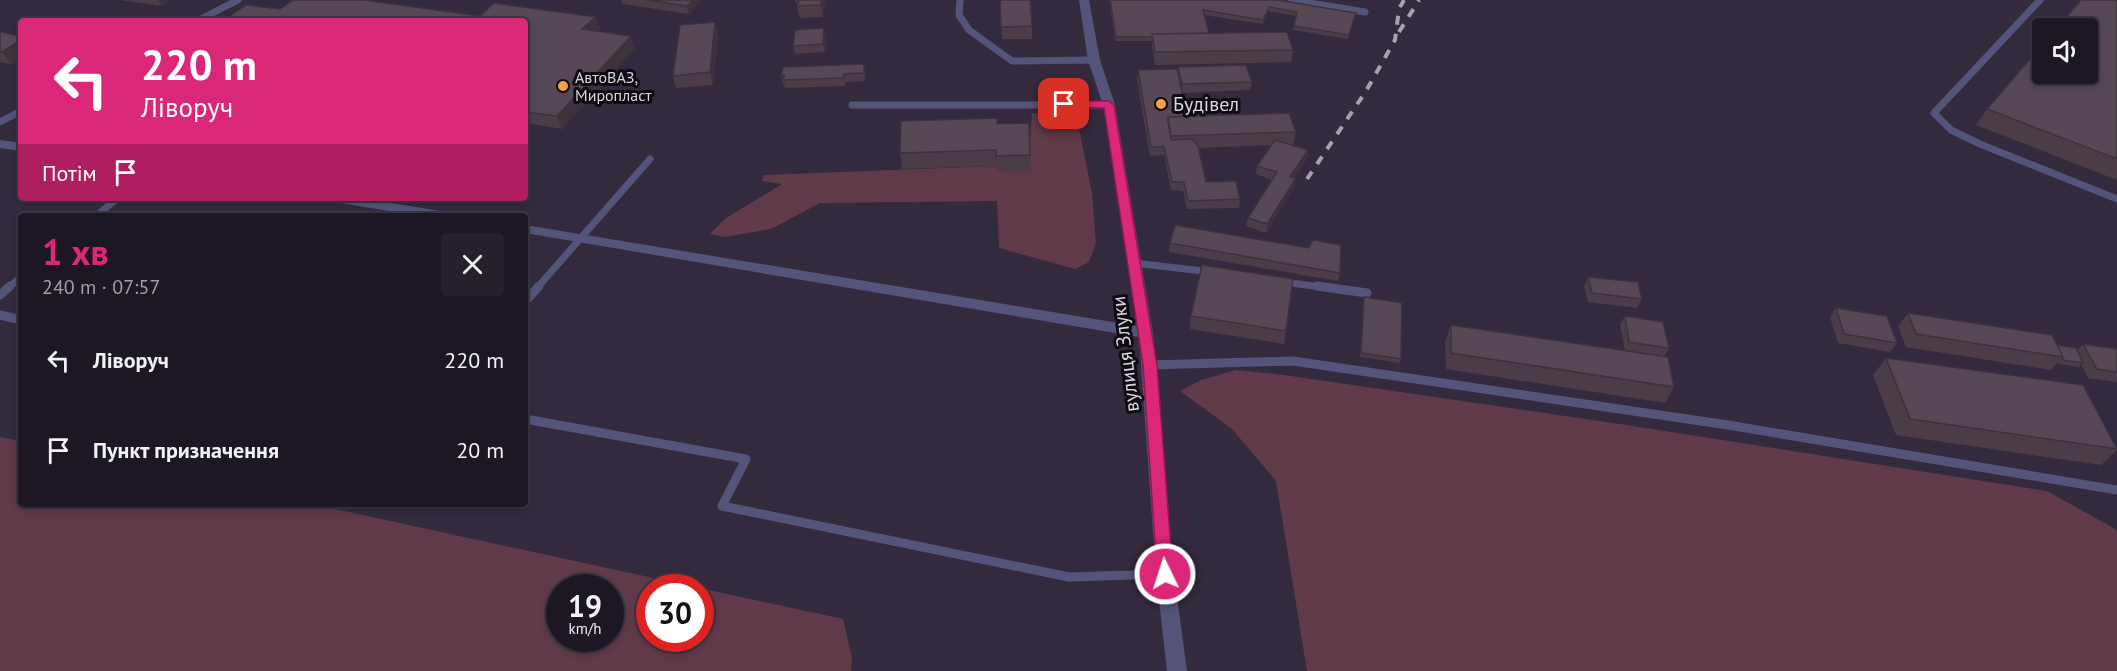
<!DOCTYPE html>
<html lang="uk">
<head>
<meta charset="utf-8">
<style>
	:root { --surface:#1c1722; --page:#25202a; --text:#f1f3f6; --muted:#a09fa5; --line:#3a3640; --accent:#db2777 }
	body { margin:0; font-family:"PT Sans",sans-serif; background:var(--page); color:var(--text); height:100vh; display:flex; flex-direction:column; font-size:22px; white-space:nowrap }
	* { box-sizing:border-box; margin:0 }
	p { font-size:20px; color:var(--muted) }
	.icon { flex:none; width:33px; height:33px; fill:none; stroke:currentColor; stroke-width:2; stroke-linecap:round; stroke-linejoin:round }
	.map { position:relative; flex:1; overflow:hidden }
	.side { position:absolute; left:18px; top:213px; width:510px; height:294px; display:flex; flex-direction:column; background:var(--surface); border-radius:6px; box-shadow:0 3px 9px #0003,0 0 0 2px var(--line) }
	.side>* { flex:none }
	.banner { position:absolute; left:18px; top:18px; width:510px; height:183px; border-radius:6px; box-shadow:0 3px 9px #0003,0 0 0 2px var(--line); background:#db2777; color:#fff; overflow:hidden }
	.fabs { position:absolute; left:2032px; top:18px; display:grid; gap:12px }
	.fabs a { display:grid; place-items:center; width:66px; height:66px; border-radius:6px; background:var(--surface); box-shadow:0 3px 9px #0003,0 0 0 2px var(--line); font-size:30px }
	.speed { position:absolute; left:546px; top:574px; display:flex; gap:12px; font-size:30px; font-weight:700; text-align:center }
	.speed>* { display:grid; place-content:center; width:78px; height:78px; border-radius:50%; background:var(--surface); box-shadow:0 3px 9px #0003,0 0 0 2px var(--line); line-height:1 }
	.speed small { font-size:15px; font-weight:400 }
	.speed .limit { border:9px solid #d22; background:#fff; color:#111 }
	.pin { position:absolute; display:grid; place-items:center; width:51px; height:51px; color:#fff; margin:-26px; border-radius:12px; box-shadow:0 3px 9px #0006 }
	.me { position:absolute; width:66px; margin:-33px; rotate:356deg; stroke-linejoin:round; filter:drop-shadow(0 0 4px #0008) }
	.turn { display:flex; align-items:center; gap:21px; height:126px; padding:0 24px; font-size:27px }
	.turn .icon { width:78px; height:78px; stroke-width:2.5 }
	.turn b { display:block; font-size:42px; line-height:51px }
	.then { display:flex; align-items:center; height:57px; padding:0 24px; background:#0003; gap:12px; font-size:22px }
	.round { display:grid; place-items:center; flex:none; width:63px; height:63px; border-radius:6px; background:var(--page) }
	.headline { display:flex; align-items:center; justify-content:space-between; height:102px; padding:0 24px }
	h1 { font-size:36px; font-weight:600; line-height:45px; color:var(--accent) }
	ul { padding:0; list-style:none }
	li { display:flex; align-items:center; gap:18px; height:90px; padding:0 24px }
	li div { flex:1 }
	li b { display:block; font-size:22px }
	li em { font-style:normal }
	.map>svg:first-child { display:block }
	.built { fill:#332a3d; fill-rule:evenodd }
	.green { fill:#603a49; fill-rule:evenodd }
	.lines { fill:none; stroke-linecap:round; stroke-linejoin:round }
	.lane-far1 { stroke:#54547b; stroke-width:7 }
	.lane { stroke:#54547b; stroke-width:9 }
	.street { fill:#54547b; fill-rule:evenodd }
	.rail { stroke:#a6a1ab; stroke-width:4; stroke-dasharray:9 9; stroke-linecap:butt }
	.wall { fill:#4a3d48 }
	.shaded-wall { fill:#3c323b }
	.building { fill:#564754; stroke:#3c323b; stroke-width:1.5 }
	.route { fill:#db2777; stroke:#8e194d; stroke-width:1.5 }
	.poi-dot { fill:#f5a345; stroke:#0d0a11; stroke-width:2 }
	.labels { text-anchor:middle; stroke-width:6; stroke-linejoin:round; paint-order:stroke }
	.far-poi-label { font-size:16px; fill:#dbd7e0; stroke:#0d0a11; text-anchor:start }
	.poi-label { font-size:20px; fill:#dbd7e0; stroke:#0d0a11; text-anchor:start }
	.street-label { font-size:20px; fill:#dbd7e0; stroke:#0d0a11 }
</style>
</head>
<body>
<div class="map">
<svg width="2117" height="671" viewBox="0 0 2117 671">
	<rect width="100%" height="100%" fill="#261f2d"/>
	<path class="built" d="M0 0H2117V671H0ZM21 21H525V198H21ZM2043 28H2088V74H2043ZM21 216H525V504H21ZM560 588H610V639H560ZM650 588H700V639H650Z"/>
	<path class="green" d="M1032 113H1076L1092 193 1096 243 1089 262 1075 269 999 248 997 201 820 203 771 229 725 237 710 234 726 218 782 184 762 181 764 175 996 166 1030 139Z
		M1236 370 1284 375 1620 424 2047 491 2117 530V671H1307L1276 481 1232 429 1180 391 1201 380Z
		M0 437 21 441V504H312L843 619 852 658 851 671H0ZM560 588H610V639H560ZM650 588H700V639H650Z"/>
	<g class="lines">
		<path class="lane-far1" d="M960 0 959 15 969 30 1012 61 1094 60
			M1291 0 1365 12
			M2040 0 1934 113 1951 130 1980 144 2117 199
			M197 21 238 0
			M852 105H1109
			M0 122 21 111
			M96 216 118 198
			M1134 263 1211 272
			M1283 282 1329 288
			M8 288 21 277
			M537 288 650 159"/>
		<path class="lane" d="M1317 286 1367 293
			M0 295 10 286
			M525 302 539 286
			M0 315 21 320
			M1150 365 1293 361 1728 425 2117 490
			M525 419 746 459 722 506 1069 577 1165 574"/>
		<path class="street" d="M1079 0H1089L1100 60 1115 105 1153 333 1174 574 1187 671H1167L1156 574 1139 337 525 233V225L1137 326 1103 105 1088 60Z
			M0 140 21 143V151L0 148Z
			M328 198H361L446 212 453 216H419L335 202Z"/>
		<path class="rail" d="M1399 32 1419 0
			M1307 179 1366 91 1395 40 1399 9 1404 0"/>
	</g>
	<path class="wall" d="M120 0H171L162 6Z
		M621 0H700V2L689 14 623 4Z
		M795 0H826L823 17 800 18Z
		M1000 0 1032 26V39H1002Z
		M1109 0H1278L1355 17 1348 39 1293 30 1296 16 1268 11 1263 24 1204 15 1209 33 1293 50 1291 62 1155 65 1152 46V41H1115Z
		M2117 0V180L1976 125 1987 109Z
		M280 9 480 16 600 29 597 31 635 48 562 129 525 123V21Z
		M715 22 718 34 713 85 676 88 673 76Z
		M824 28 826 37 825 52 795 54 793 46Z
		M0 32 12 64 0 62Z
		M1178 67 1252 82 1250 90 1182 93 1187 116 1296 132 1293 145 1308 150 1307 159 1294 178H1296L1294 187 1266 233 1246 226 1248 218 1272 180 1256 174 1257 166 1271 145 1198 148 1206 182 1240 199 1239 208 1187 209 1183 191 1171 190 1164 155 1150 156 1137 79 1138 70 1177 72Z
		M866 73 865 81 845 82V86L785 88 784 84H783L781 76Z
		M1029 123 1031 171 997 172 996 166 902 169 900 153 997 124Z
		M1170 243 1340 273 1338 281 1169 252Z
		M1588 277 1642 299 1637 308 1588 302 1584 286Z
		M1364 297 1401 359 1400 363 1360 357 1363 302Z
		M1836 308 1897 343 1890 352 1838 343 1830 317Z
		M1908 313 2057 345 2077 351 2083 344 2117 349V382L2088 378 2081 364 2079 367 2059 364 2058 362 2051 370 1906 347 1898 326Z
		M1191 316 1286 331 1284 344 1190 329Z
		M1625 316 1669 348 1664 357 1674 387 1665 403 1446 369 1445 342 1451 325 1625 351 1620 324Z
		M1886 358 2117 447V450L2101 465 1896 435 1873 375Z"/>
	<path class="shaded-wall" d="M158 0H171L162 6Z
		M693 0H700V2L689 14 687 6Z
		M822 0H826L823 17 821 5Z
		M596 17 600 29 587 42 582 29Z
		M715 22 718 34 713 85 710 72Z
		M824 28 826 37 825 52 823 44Z
		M631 36 635 48 562 129 557 116Z
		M21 40V58L12 64 2 52Z
		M864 64 866 73 865 81 864 73Z
		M1308 150 1307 159 1289 185 1290 177Z
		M1296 178 1294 187 1266 233 1267 224Z
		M525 273 531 286 525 293Z"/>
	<path class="building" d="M293 0H364L480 16 494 3 596 17 582 29 631 36 557 116 525 112V21H223L246 5 280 9Z
		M647 0H693L687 6Z
		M799 0H822L821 5 797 6Z
		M1000 0H1030L1032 26 1001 27Z
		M1110 0H1278L1356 13 1349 35 1294 26 1297 12 1269 7 1263 20 1203 10 1209 33 1152 34V37H1116Z
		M2081 0H2117V159L1987 109 2043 44V74H2088V28H2057Z
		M59 19 73 21H56Z
		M715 22 710 72 673 76 680 25Z
		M824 28 823 44 793 46 795 30Z
		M0 32 21 36V40L2 52H0Z
		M1287 32 1293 50 1155 52 1152 34Z
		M864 64V73L844 74 843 78 784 80V75L781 76 783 67Z
		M1246 65 1252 82 1182 84 1178 67Z
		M1177 69 1187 116 1168 117V121L1171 140 1193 139 1198 146 1206 182 1236 181 1240 199 1188 201 1184 182H1172L1164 147H1151L1138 70Z
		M1289 113 1296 132 1171 136 1168 117Z
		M997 118V124L1029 123 1030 155 996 156V150L900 153 901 121Z
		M1275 140 1308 150 1290 177 1296 178 1267 224 1248 218 1277 172 1257 166Z
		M1175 225 1309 248 1313 240 1341 245 1340 273 1170 243Z
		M1202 265 1293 279 1286 331 1191 316Z
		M1588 277 1638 282 1642 299 1592 293Z
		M1364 297 1402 303 1401 359 1361 353Z
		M1836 308 1887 316 1897 343 1844 334Z
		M1908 313 2052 335 2063 357 1916 334Z
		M1625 316 1663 322 1669 348 1629 342Z
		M1451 325 1668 357 1674 387 1451 353Z
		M2083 344 2117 349V372L2097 369Z
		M2057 345 2076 348 2083 363 2063 360 2062 358 2063 357Z
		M1886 358 2083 385 2117 449 1910 419Z"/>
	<path class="route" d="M1064 101H1109L1114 105 1157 365 1173 574 1171 579 1165 581 1159 579 1157 574 1143 365 1104 108 1060 107 1059 104Z"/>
	<g class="poi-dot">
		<circle cx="563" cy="86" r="6"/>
		<circle cx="1161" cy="104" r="6"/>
	</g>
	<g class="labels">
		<g class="far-poi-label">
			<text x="575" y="83">АвтоВАЗ,<tspan x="575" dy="18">Миропласт</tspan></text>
		</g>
		<g class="poi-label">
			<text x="1173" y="111">Будівел</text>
		</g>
		<g class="street-label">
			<text transform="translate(1125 354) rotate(-97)" y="7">вулиця Злуки</text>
		</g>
	</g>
</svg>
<div class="fabs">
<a><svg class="icon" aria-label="sound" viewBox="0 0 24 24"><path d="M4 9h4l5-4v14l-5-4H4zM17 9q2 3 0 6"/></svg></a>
</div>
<div class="speed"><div>19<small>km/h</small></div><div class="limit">30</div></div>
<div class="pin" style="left:1064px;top:104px;background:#d93025"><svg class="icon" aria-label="arrive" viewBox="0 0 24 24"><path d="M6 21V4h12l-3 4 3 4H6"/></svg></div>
<svg class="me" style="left:1165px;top:574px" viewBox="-20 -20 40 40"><circle r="17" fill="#db2777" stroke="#fff" stroke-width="3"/><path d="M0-11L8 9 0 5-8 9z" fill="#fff"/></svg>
<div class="banner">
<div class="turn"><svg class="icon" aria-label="left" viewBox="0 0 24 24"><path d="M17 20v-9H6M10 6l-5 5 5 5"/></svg><div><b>220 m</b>Ліворуч</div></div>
<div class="then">Потім<svg class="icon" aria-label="arrive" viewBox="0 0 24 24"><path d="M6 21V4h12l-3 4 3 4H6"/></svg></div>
</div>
<section class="side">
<div class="headline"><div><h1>1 хв</h1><p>240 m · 07:57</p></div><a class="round"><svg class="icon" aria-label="close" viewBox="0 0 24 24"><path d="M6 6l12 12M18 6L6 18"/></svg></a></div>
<ul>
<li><svg class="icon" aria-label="left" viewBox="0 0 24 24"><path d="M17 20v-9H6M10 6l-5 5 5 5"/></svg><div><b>Ліворуч</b></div><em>220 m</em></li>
<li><svg class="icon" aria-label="arrive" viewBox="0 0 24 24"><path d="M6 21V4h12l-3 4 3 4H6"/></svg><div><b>Пункт призначення</b></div><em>20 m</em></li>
</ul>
</section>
</div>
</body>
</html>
